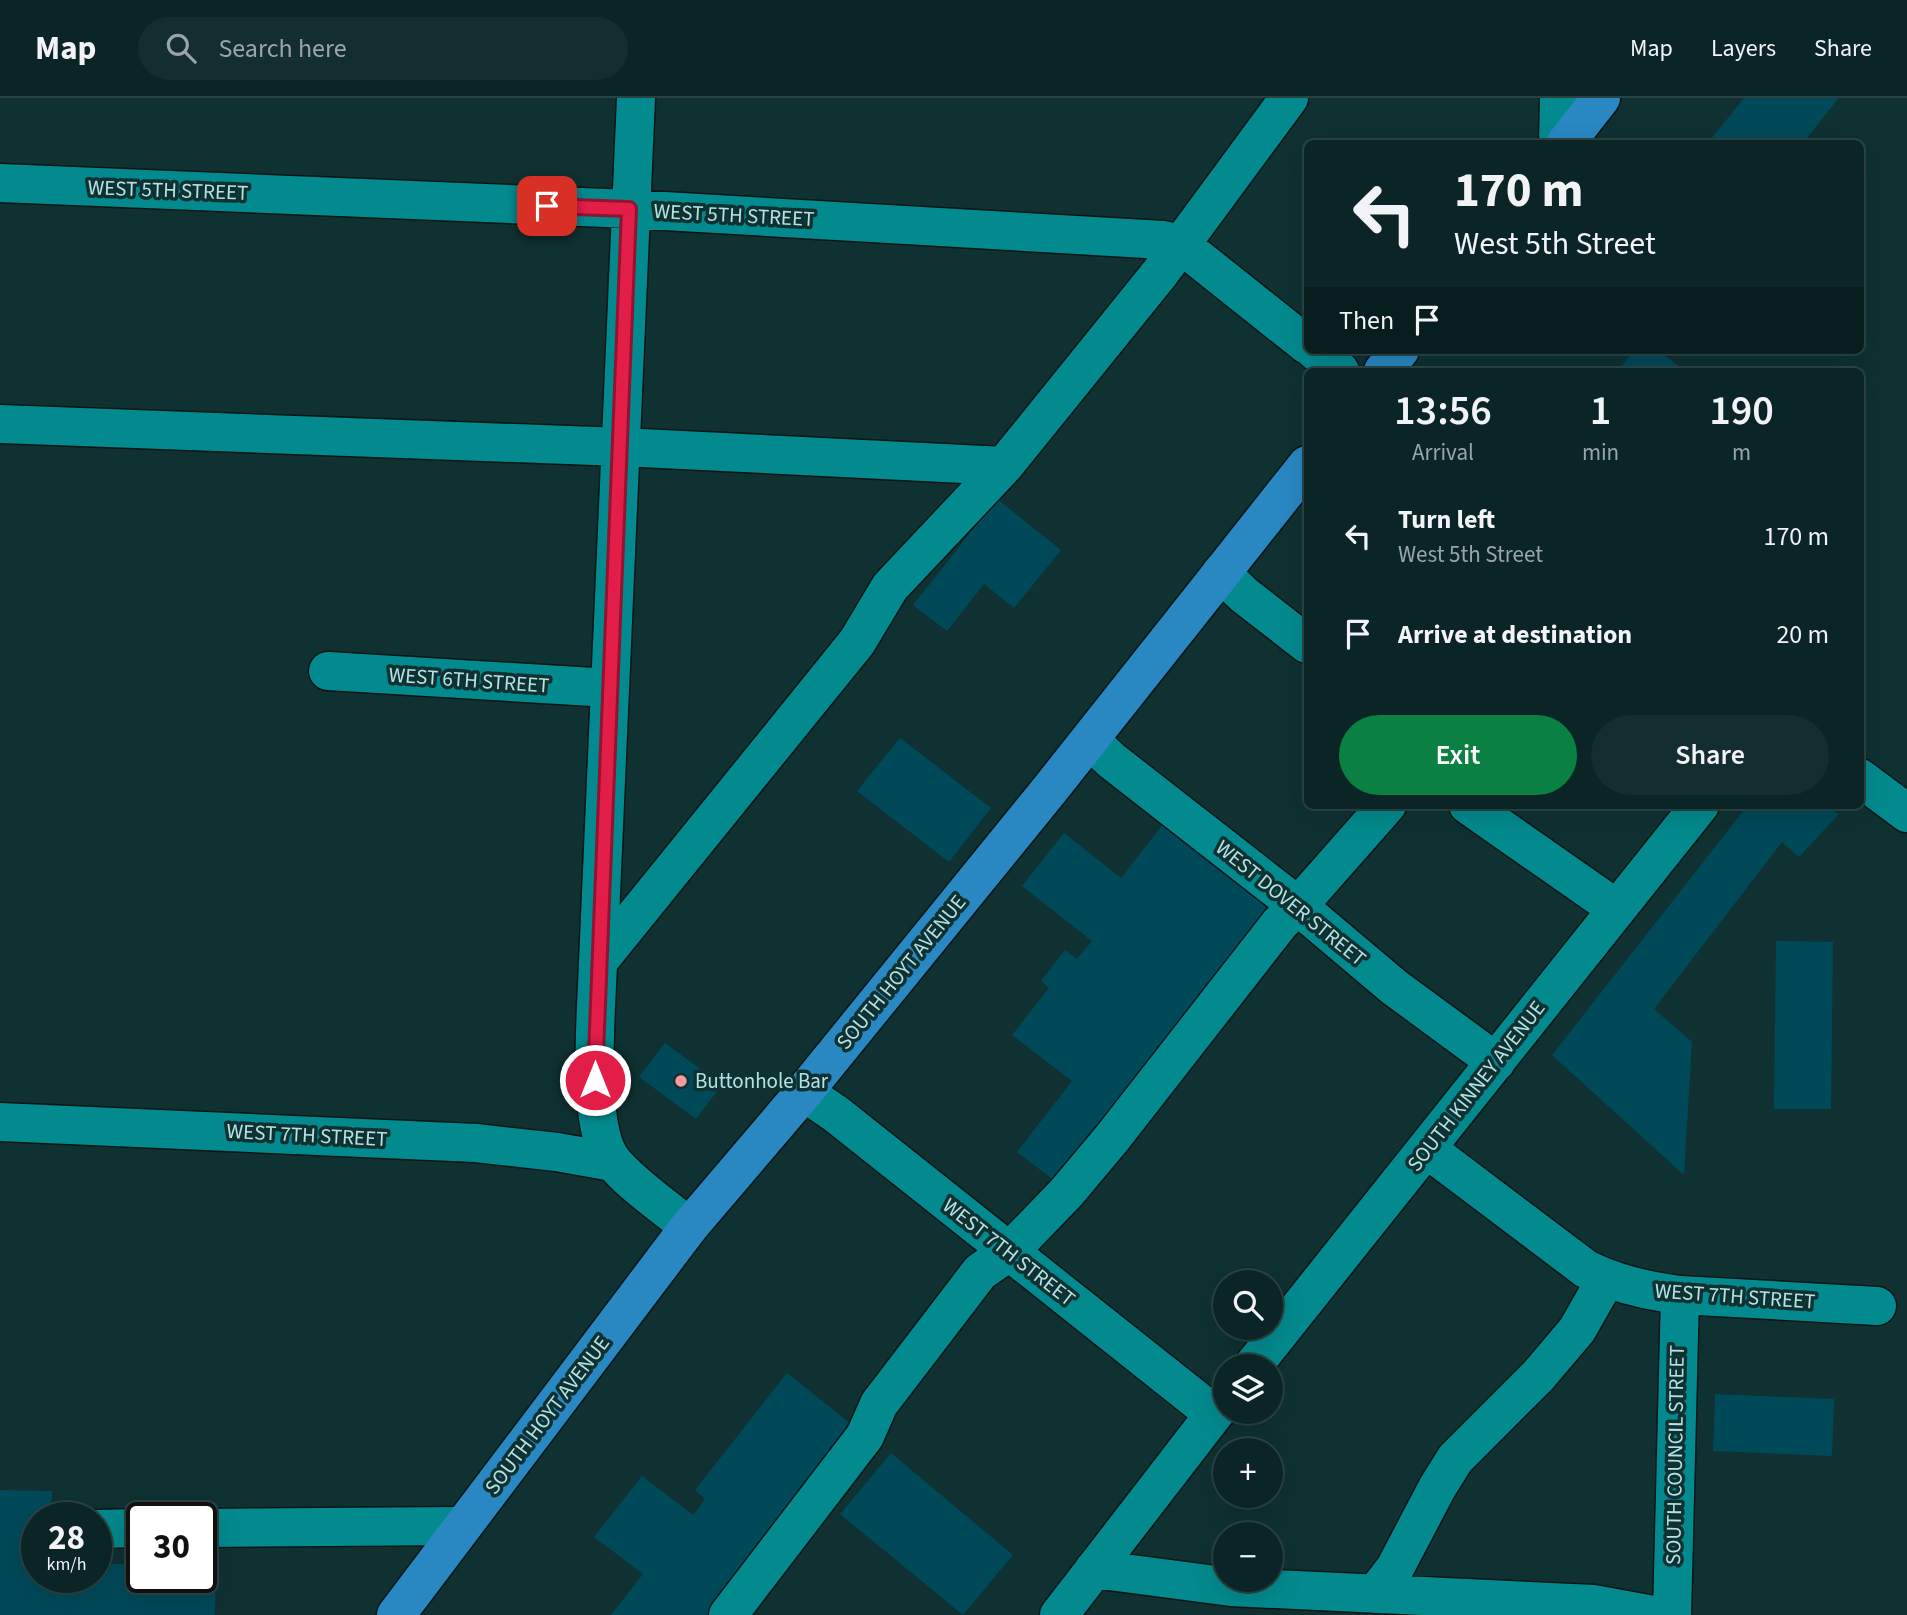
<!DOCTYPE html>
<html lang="en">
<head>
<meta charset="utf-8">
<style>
	:root { --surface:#0b2526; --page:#142d2e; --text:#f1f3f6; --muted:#9aa5a7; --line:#2b4243; --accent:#0b8043 }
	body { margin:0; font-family:"Source Sans 3",sans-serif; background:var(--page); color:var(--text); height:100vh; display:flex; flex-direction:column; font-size:26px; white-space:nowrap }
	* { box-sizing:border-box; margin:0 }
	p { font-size:23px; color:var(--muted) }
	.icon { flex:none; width:38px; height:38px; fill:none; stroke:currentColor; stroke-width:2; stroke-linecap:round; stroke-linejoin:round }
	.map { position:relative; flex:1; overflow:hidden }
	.drawer { position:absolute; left:1304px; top:270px; width:560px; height:441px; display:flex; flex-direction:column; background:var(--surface); border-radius:10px; box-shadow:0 7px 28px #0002,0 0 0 2px var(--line) }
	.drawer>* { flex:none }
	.top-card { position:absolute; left:1304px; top:42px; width:560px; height:214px; border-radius:10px; box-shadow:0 7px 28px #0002,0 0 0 2px var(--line); background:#0b2526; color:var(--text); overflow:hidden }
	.fabs { position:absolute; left:1213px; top:1172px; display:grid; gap:14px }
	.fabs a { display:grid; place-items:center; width:70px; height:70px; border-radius:50%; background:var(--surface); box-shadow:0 7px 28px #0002,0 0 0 2px var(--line); font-size:35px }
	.speed { position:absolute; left:21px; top:1404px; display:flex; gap:14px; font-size:35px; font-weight:700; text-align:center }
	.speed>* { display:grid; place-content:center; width:91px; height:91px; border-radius:50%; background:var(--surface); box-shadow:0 7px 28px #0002,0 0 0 2px var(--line); line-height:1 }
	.speed small { font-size:18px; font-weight:400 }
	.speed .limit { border:4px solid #111; border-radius:10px; background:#fff; color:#111 }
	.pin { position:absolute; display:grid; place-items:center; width:60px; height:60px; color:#fff; margin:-30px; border-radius:14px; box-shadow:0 4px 10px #0006 }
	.me { position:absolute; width:77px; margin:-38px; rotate:0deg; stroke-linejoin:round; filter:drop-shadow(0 0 5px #0008) }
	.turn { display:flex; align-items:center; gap:24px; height:147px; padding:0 35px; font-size:32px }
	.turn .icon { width:91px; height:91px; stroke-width:2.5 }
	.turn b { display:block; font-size:49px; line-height:60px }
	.then { display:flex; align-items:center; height:66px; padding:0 35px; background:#0003; gap:14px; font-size:26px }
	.eta { display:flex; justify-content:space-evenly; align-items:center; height:119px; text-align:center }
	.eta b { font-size:42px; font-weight:600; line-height:49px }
	.button { display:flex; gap:14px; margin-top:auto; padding:14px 35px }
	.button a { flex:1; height:80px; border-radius:42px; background:var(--accent); color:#fff; font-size:28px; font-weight:600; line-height:80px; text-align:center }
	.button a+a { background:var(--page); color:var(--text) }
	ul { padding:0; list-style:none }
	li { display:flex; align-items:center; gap:21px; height:98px; padding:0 35px }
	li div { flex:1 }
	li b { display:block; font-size:26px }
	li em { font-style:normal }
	header { display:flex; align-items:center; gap:42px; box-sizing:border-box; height:98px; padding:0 35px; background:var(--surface); border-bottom:2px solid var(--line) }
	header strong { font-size:33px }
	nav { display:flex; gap:38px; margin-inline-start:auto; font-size:24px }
	.search { width:490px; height:63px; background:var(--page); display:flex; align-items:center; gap:18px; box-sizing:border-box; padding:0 24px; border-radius:38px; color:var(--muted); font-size:26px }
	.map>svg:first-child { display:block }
	.building { fill:#004959 }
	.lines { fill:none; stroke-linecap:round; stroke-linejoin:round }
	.minor-casing { stroke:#081616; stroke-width:41 }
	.major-casing { stroke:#081616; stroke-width:41 }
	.minor { stroke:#038a8e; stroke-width:38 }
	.major { stroke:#2987c2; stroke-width:38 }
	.route-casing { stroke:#92132f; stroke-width:18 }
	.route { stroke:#e11d48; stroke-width:12 }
	.poi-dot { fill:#f59b9d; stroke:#0f3132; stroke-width:2.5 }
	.labels { text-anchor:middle; stroke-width:7; stroke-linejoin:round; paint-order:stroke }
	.street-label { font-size:21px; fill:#b4e3e4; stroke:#0f3132 }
	.poi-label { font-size:21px; fill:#b4e3e4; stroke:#0f3132; text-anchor:start }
</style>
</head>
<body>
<header>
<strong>Map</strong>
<div class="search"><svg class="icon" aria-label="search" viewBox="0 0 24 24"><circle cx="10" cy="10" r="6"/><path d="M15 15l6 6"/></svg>Search here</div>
<nav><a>Map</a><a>Layers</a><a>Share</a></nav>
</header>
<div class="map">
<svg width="1907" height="1517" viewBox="0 0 1907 1517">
	<rect width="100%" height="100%" fill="#0f3132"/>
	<path class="building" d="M1744 0H1839L1802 46H1707Z
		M1634 252H1658L1685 273H1618Z
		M997 401 1061 452 1014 510 984 486 947 533 913 507Z
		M900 640 991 710 949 764 857 693Z
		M1748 707H1824L1839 716 1799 759 1782 744 1654 911 1692 944 1684 1077 1552 957Z
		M1164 725 1280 816 1064 1090 1017 1054 1072 983 1012 937 1049 890 1041 883 1065 852 1077 861 1092 843 1022 788 1064 735 1121 780Z
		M1776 843 1833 844 1831 1011H1774Z
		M665 945 722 987 696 1021 639 979Z
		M787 1275 861 1334 716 1517H611L643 1476 594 1439 642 1378 693 1417 705 1401 695 1392Z
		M1715 1296 1834 1301 1832 1358 1713 1353Z
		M891 1355 1013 1457 963 1517 840 1416Z
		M0 1392 52 1393 51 1419H37V1479H96V1466H142V1479H201V1467L216 1468 215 1517H0Z"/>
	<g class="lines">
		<g class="minor-casing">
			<path id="minor" d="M636 0 598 864C597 910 584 1033 615 1066 635 1089 665 1109 689 1129
				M1558 46 1559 0
				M0 85 630 111 1163 142 1180 146 1307 247
				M1314 252 1340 273
				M0 326 621 349 1004 368 1160 175 1289 0
				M1221 475 1244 497 1307 546
				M328 573 610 590
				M1090 642 1111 662 1298 808 1394 889 1496 964
				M1860 680 1907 715
				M1468 707 1617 811
				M598 864 857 544 890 489 1004 368
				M804 994 836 1016 1214 1316
				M0 1024 476 1045 557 1054 613 1064
				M1427 1051 1586 1171C1616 1186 1647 1193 1680 1197L1877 1208
				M1252 1269 1700 707
				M201 1430 462 1428
				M96 1431 142 1430
				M1094 1471 1231 1489 1593 1506 1653 1517
				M1375 1496 1395 1470 1437 1390 1455 1361 1538 1278 1577 1232 1606 1181
				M728 1517 865 1338 879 1306 980 1174 1009 1154 1067 1094 1113 1039 1280 825 1298 808 1387 707
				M1059 1517 1225 1302
				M1672 1517 1680 1197"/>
		</g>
		<g class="major-casing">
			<path id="major" d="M1565 46 1601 0
				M1383 273 1400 252
				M396 1517 689 1129 804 994 1051 690 1307 367"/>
		</g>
		<use href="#minor" class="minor"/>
		<use href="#major" class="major"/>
	</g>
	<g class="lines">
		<g class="route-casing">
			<path id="route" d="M547 108 629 111 595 982"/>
		</g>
		<use href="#route" class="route"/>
	</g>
	<circle class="poi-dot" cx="681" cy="983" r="7"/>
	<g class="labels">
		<g class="street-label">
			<text transform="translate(168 92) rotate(2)" y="7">WEST 5TH STREET</text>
			<text transform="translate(734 117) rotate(3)" y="7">WEST 5TH STREET</text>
			<text transform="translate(469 582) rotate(4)" y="7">WEST 6TH STREET</text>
			<text transform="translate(1291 805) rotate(39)" y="7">WEST DOVER STREET</text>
			<text transform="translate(901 874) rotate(-51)" y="7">SOUTH HOYT AVENUE</text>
			<text transform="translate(1476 988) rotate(-52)" y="7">SOUTH KINNEY AVENUE</text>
			<text transform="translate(307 1037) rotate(3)" y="7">WEST 7TH STREET</text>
			<text transform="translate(1009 1154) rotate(38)" y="7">WEST 7TH STREET</text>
			<text transform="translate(1735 1198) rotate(4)" y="7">WEST 7TH STREET</text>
			<text transform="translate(547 1317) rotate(-53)" y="7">SOUTH HOYT AVENUE</text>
			<text transform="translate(1675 1357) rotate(-89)" y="7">SOUTH COUNCIL STREET</text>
		</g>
		<g class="poi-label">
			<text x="695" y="990">Buttonhole Bar</text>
		</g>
	</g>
</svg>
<div class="fabs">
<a><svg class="icon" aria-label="search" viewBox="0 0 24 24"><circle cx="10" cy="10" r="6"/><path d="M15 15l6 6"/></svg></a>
<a><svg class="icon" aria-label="layers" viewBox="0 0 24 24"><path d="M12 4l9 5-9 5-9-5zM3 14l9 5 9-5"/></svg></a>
<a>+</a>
<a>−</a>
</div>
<div class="speed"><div>28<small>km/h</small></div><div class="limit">30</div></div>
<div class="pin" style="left:547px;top:108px;background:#d93025"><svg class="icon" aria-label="arrive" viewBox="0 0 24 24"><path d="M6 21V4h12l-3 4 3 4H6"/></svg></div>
<svg class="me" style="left:595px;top:982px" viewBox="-20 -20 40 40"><circle r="17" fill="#e11d48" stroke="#fff" stroke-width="3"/><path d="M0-11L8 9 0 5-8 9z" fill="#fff"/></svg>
<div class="top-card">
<div class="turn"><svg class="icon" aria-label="left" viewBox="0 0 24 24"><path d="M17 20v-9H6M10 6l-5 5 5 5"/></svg><div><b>170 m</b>West 5th Street</div></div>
<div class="then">Then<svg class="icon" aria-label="arrive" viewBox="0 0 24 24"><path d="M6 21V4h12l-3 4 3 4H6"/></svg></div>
</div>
<section class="drawer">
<div class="eta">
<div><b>13:56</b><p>Arrival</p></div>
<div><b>1</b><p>min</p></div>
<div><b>190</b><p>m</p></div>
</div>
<ul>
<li><svg class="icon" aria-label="left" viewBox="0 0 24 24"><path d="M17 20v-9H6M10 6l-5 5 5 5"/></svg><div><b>Turn left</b><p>West 5th Street</p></div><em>170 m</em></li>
<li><svg class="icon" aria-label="arrive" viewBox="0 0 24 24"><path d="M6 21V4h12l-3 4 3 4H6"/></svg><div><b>Arrive at destination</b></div><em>20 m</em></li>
</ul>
<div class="button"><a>Exit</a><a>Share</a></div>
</section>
</div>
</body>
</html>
